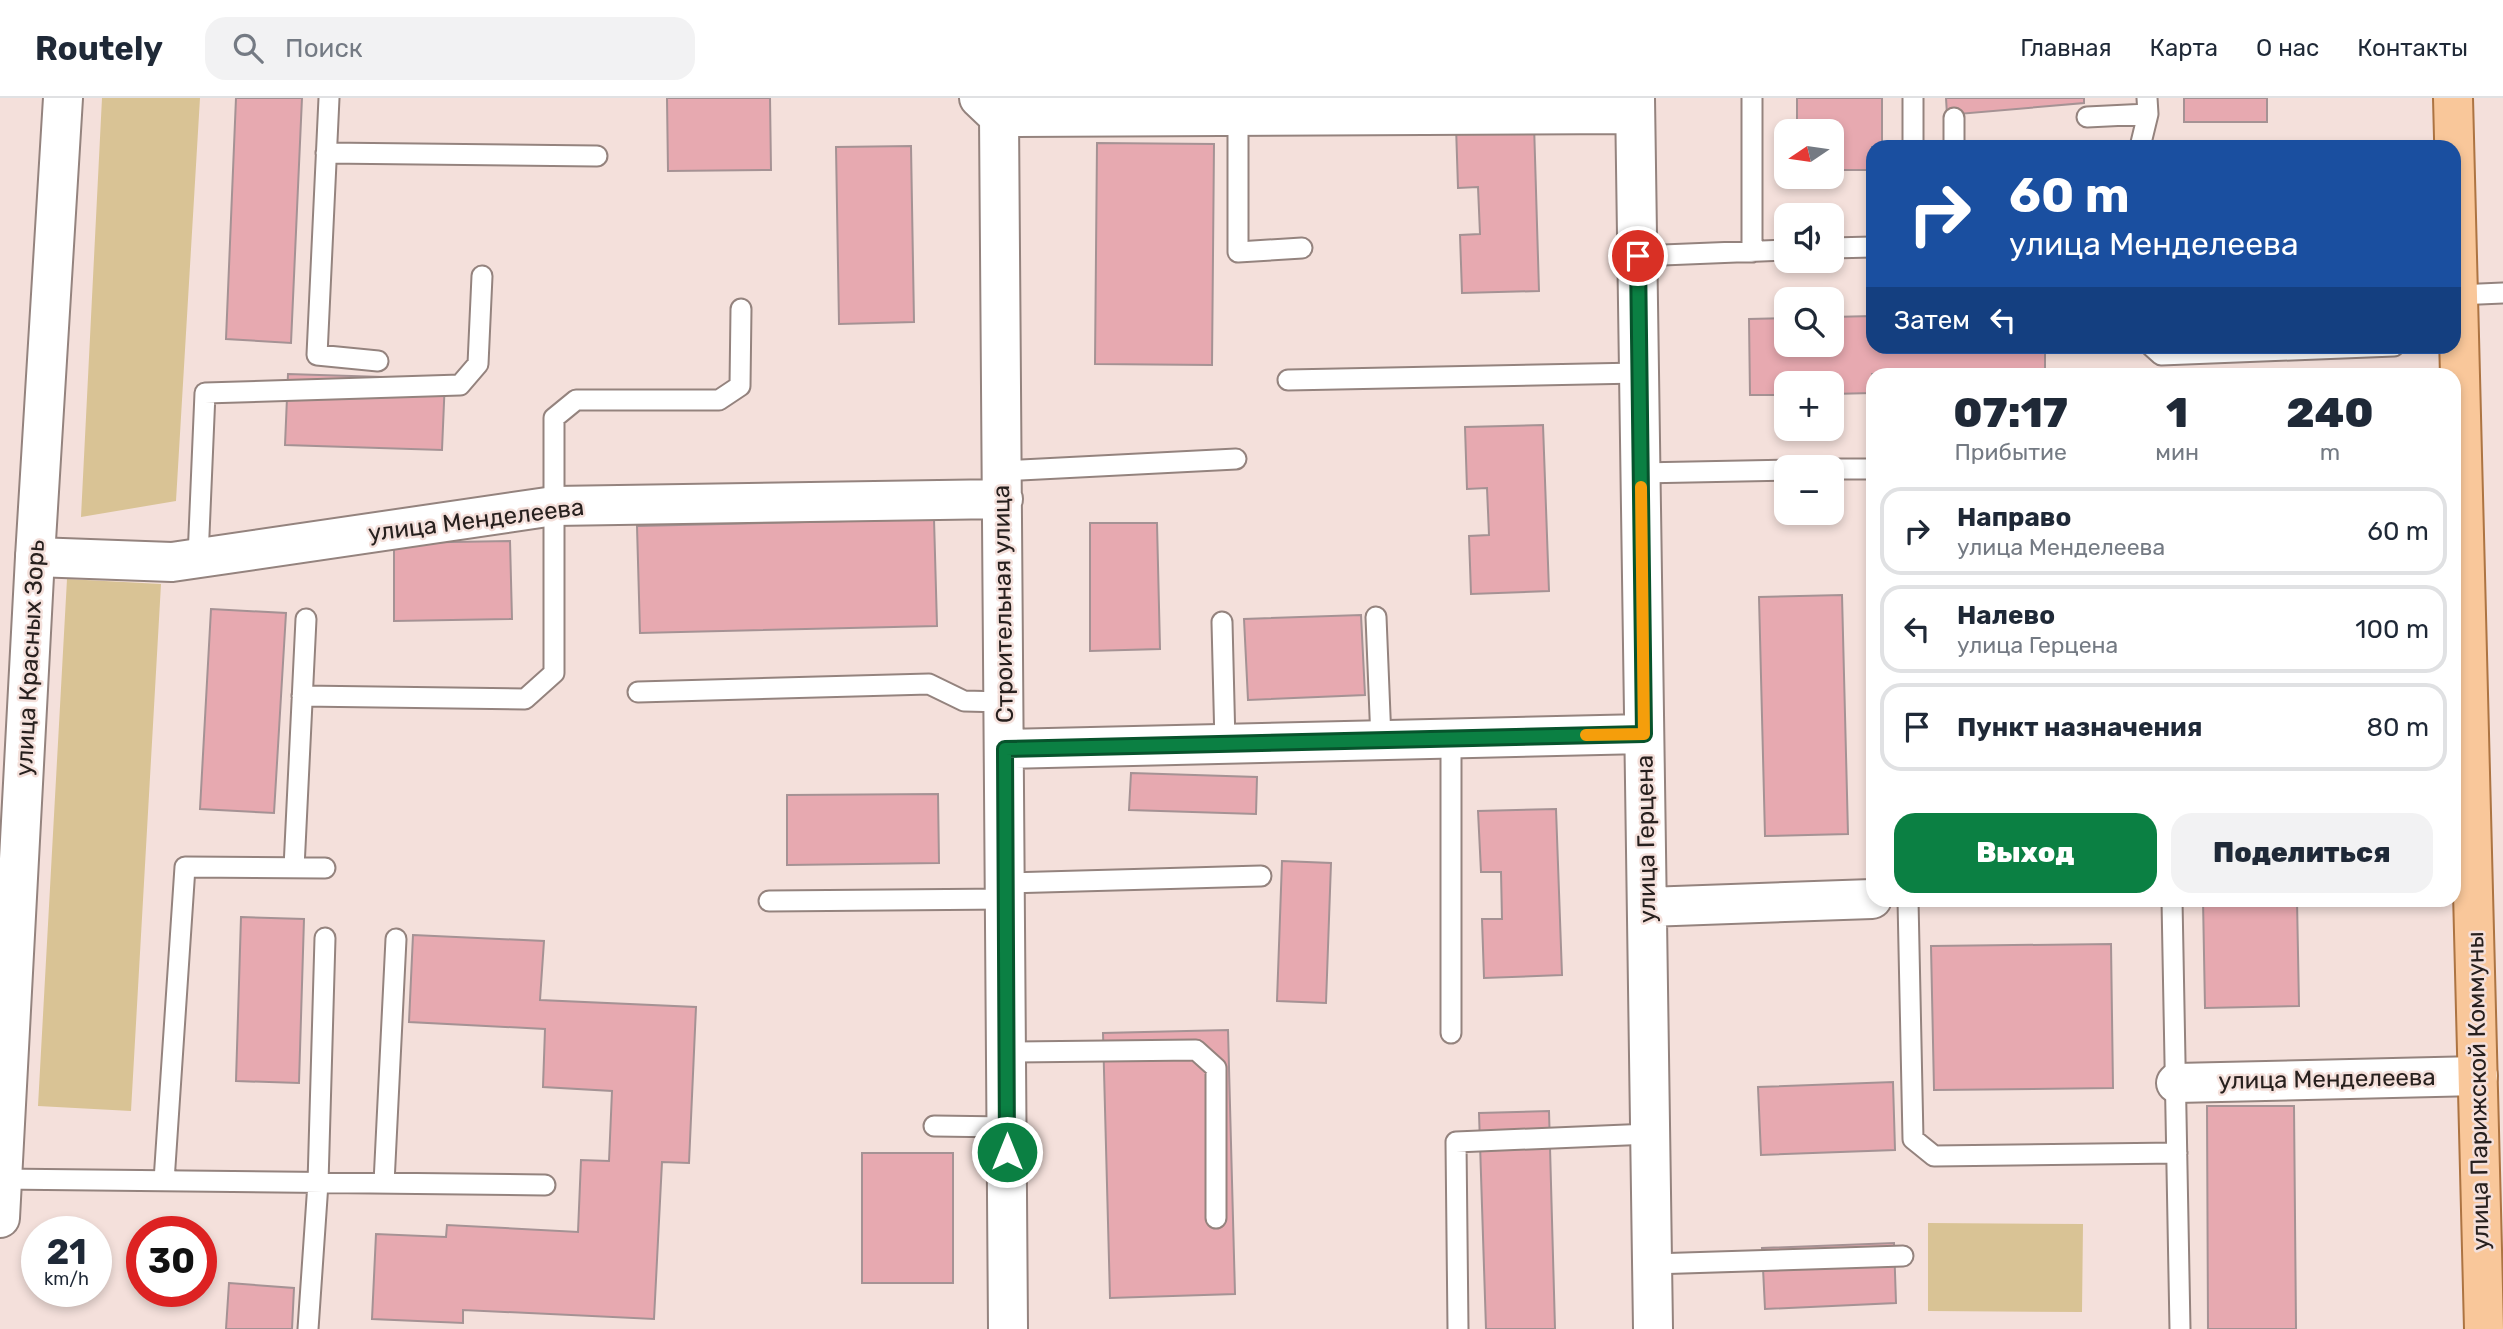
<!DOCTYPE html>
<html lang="ru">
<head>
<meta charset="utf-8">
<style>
	:root { --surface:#fff; --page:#f2f2f3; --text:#1f2937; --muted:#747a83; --line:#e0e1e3; --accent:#0b8043 }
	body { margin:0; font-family:Rubik,sans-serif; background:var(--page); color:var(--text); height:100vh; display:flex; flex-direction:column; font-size:26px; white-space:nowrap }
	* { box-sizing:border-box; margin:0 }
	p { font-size:23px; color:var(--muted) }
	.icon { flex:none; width:38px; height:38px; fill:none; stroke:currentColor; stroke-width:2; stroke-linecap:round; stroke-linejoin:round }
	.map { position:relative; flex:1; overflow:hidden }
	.sheet { position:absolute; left:1866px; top:270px; width:595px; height:539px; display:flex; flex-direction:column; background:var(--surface); border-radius:21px; box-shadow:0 4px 10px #0003 }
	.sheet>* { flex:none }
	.top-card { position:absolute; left:1866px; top:42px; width:595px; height:214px; border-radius:21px; box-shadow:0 4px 10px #0003; background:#1a4fa0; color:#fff; overflow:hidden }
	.needle { width:46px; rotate:257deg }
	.fabs { position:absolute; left:1774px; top:21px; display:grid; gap:14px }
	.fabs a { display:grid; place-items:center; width:70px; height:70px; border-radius:14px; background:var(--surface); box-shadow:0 4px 10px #0003; font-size:35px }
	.speed { position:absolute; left:21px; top:1118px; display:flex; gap:14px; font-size:35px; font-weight:700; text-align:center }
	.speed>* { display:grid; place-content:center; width:91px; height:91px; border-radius:50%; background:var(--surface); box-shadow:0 4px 10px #0003; line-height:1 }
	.speed small { font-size:18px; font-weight:400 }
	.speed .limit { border:10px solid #d22; background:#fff; color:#111 }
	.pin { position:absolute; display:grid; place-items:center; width:60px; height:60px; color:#fff; margin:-30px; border:4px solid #fff; border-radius:50%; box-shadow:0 2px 7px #0007 }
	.me { position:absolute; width:77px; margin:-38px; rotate:0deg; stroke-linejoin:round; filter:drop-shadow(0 0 5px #0008) }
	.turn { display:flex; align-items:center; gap:24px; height:147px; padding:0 28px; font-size:32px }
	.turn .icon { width:91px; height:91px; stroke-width:2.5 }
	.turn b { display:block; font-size:49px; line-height:60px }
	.then { display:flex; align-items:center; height:66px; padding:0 28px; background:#0003; gap:14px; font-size:26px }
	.eta { display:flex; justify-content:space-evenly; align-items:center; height:119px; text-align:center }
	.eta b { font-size:42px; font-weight:800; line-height:49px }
	.primary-button { display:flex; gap:14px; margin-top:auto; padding:14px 28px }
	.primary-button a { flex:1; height:80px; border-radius:21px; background:var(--accent); color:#fff; font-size:28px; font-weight:800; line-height:80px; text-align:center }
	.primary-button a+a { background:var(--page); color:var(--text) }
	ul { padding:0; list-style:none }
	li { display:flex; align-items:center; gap:21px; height:88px; margin:0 14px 10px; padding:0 14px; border:4px solid var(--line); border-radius:21px }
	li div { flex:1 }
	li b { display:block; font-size:26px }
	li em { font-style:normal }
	header { display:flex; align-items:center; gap:42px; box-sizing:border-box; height:98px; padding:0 35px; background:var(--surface); border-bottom:2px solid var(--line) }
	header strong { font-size:33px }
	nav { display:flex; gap:38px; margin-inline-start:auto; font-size:24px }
	.search { width:490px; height:63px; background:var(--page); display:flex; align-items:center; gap:18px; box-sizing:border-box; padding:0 24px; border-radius:21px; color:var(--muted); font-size:26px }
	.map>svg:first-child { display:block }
	.green { fill:#d9c395 }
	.building { fill:#e7a9b0; stroke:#a59294; stroke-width:2 }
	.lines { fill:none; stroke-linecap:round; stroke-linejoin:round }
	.lane-casing { stroke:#94837e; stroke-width:23 }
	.street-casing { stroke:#94837e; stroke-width:42 }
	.secondary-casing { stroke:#94837e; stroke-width:42 }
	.primary-casing { stroke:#ad7442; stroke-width:42 }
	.lane { stroke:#fff; stroke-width:19 }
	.street { stroke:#fff; stroke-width:38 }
	.secondary { stroke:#fff; stroke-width:38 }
	.primary { stroke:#f9c79a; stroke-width:38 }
	.route-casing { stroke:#07532c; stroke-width:18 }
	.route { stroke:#0b8043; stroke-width:12 }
	.slow { stroke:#f59e0b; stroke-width:12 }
	.labels { text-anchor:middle; stroke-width:5; stroke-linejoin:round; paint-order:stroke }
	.street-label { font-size:24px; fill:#27201e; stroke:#f4e0db }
</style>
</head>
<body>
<header>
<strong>Routely</strong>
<div class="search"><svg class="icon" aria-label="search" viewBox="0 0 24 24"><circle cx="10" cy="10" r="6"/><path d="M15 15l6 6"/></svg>Поиск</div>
<nav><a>Главная</a><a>Карта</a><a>О нас</a><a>Контакты</a></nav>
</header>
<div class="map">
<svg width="2503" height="1231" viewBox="0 0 2503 1231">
	<rect width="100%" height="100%" fill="#f4e0db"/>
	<path class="green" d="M102 0H200L176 403 81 419Z
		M67 481 161 486 131 1013 38 1008Z
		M1928 1125 2083 1126 2082 1214 1928 1213Z"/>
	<path class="building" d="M236 0H302L291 245 226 241Z
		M667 0H770L771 72 668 73Z
		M1797 0H1882V49H1872V72H1832V33H1797Z
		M1946 0H2084V5L1947 17Z
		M2184 0H2267V24H2184Z
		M1534 26 1539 193 1462 195 1460 137 1480 136 1478 89 1458 90 1456 28Z
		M1097 45 1214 46 1212 267 1095 266Z
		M911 48 914 224 839 226 836 49Z
		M1872 218V248H2045V276H1872V295L1832 296V285H1787V297H1750L1749 221 1787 220V247H1832V219Z
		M288 276 445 281 442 352 285 347Z
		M1543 327 1549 493 1471 496 1469 438 1489 437 1487 390 1467 391 1465 329Z
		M934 421 937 528 640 535 637 428Z
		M1090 425H1157L1160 551 1090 553Z
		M510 443 512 521 394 523V445Z
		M1842 497 1848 736 1765 738 1759 499Z
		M211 511 286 515 274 715 200 711Z
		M1361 517 1365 597 1248 602 1244 521Z
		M1131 675 1257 679 1256 716 1129 712Z
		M938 696 939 765 787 767V697Z
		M1556 711 1562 877 1484 880 1482 821H1502L1501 774H1481L1478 713Z
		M1282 763 1331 765 1326 905 1277 903Z
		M2203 802H2297L2299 908 2205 910Z
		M241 819 304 821 299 985 236 983Z
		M413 837 544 843 540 902 696 909 689 1065 662 1064 654 1221 463 1212V1225L372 1221 376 1136 446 1139 447 1127 578 1134 581 1062 609 1063 612 993 543 989 545 931 409 924Z
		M2111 846 2113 990 1934 992 1931 848Z
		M1228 932 1235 1196 1110 1200 1103 935Z
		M1893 984 1895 1052 1761 1057 1758 989Z
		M2207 1008H2294L2296 1231H2208Z
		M1549 1013 1555 1231H1486L1479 1015Z
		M862 1055H953V1185H862Z
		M1894 1145 1896 1205 1765 1211 1762 1150Z
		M229 1185 294 1190 292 1231H226Z"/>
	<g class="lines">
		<g class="lane-casing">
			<path id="lane" d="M329 0 317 257 378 263
				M1752 0V154
				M1913 0V49
				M1238 18V154L1302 150
				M2087 19 2148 16
				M1954 20V49
				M2140 49 2148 16 2147 0
				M326 55 597 58
				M1832 150 1872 149
				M1638 158 1787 152
				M2457 197 2503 195
				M2151 248 2161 257 2394 248
				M1288 282 1639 275
				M1832 371H1872
				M1002 373 1236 361
				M1640 375 1787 372
				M198 460 205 295 460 287 478 266 482 178
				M1376 519 1381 642
				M1222 524 1225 646
				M638 594 929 586 964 603 1004 604
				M302 598 525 601 554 575V320L576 302H719L740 288 741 211
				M1451 641V935
				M294 770 306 521
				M1005 785 1261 778
				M1908 802 1913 1041 1934 1058 2177 1055
				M2172 802 2180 1231
				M769 803 1006 801
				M1006 954 1196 952 1216 970V1120
				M934 1028 1007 1029
				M0 1081 545 1087
				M164 1083 185 769 325 770
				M384 1085 396 841
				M1652 1166 1903 1158
				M308 1231 318 1085 325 840
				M1458 1231 1456 1044 1650 1036"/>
		</g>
		<g class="street-casing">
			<path id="street" d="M979 0 999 19 1008 1231
				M1635 0 1653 1231
				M999 19 1635 16
				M35 459 172 464 554 408 1003 401
				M1005 651 1644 636
				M1647 809 1872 801
				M2176 985 2478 978"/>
		</g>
		<g class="secondary-casing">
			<path id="secondary" d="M0 1120 35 459 63 0"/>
		</g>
		<g class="primary-casing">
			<path id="primary" d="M2453 0 2484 1231"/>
		</g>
		<use href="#lane" class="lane"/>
		<use href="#street" class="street"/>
		<use href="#secondary" class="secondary"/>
		<use href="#primary" class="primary"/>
	</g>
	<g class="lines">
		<g class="route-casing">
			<path id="route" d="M1007 1054 1005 651 1644 636 1638 158"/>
		</g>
		<use href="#route" class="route"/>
		<path class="slow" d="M1586 637 1644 636 1641 389"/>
	</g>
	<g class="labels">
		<g class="street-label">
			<text transform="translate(476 422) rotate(-7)" y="8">улица Менделеева</text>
			<text transform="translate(1003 506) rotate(-91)" y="8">Строительная улица</text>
			<text transform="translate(30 560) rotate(-87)" y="8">улица Красных Зорь</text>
			<text transform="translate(1646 741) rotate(-91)" y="8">улица Герцена</text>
			<text transform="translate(2327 981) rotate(-1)" y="8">улица Менделеева</text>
			<text transform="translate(2478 993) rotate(-91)" y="8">улица Парижской Коммуны</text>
		</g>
	</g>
</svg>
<div class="fabs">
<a><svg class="needle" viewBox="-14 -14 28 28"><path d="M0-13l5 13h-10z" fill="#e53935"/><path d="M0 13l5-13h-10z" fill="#747a83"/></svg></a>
<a><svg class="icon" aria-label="sound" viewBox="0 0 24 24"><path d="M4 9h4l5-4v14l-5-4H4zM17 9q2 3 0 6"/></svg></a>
<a><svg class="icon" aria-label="search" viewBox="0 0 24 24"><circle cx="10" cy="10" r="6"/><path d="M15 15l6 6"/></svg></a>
<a>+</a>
<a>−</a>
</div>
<div class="speed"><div>21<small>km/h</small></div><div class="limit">30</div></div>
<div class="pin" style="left:1638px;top:158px;background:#d93025"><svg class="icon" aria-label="arrive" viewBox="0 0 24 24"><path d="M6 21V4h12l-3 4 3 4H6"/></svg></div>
<svg class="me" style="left:1007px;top:1054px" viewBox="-20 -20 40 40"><circle r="17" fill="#0b8043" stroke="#fff" stroke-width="3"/><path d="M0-11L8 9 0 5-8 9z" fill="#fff"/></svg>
<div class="top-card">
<div class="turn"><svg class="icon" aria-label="right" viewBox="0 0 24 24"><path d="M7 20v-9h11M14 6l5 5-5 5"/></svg><div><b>60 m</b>улица Менделеева</div></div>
<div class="then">Затем<svg class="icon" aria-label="left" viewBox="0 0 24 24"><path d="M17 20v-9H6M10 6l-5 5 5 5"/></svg></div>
</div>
<section class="sheet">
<div class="eta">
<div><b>07:17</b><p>Прибытие</p></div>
<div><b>1</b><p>мин</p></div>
<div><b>240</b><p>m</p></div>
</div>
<ul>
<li><svg class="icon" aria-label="right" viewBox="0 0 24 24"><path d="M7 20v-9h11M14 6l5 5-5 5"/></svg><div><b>Направо</b><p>улица Менделеева</p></div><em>60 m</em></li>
<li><svg class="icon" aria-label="left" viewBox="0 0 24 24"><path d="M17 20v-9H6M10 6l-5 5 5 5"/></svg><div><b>Налево</b><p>улица Герцена</p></div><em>100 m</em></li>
<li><svg class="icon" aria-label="arrive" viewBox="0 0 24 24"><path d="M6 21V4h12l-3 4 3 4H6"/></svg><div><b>Пункт назначения</b></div><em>80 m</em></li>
</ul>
<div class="primary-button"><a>Выход</a><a>Поделиться</a></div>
</section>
</div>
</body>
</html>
